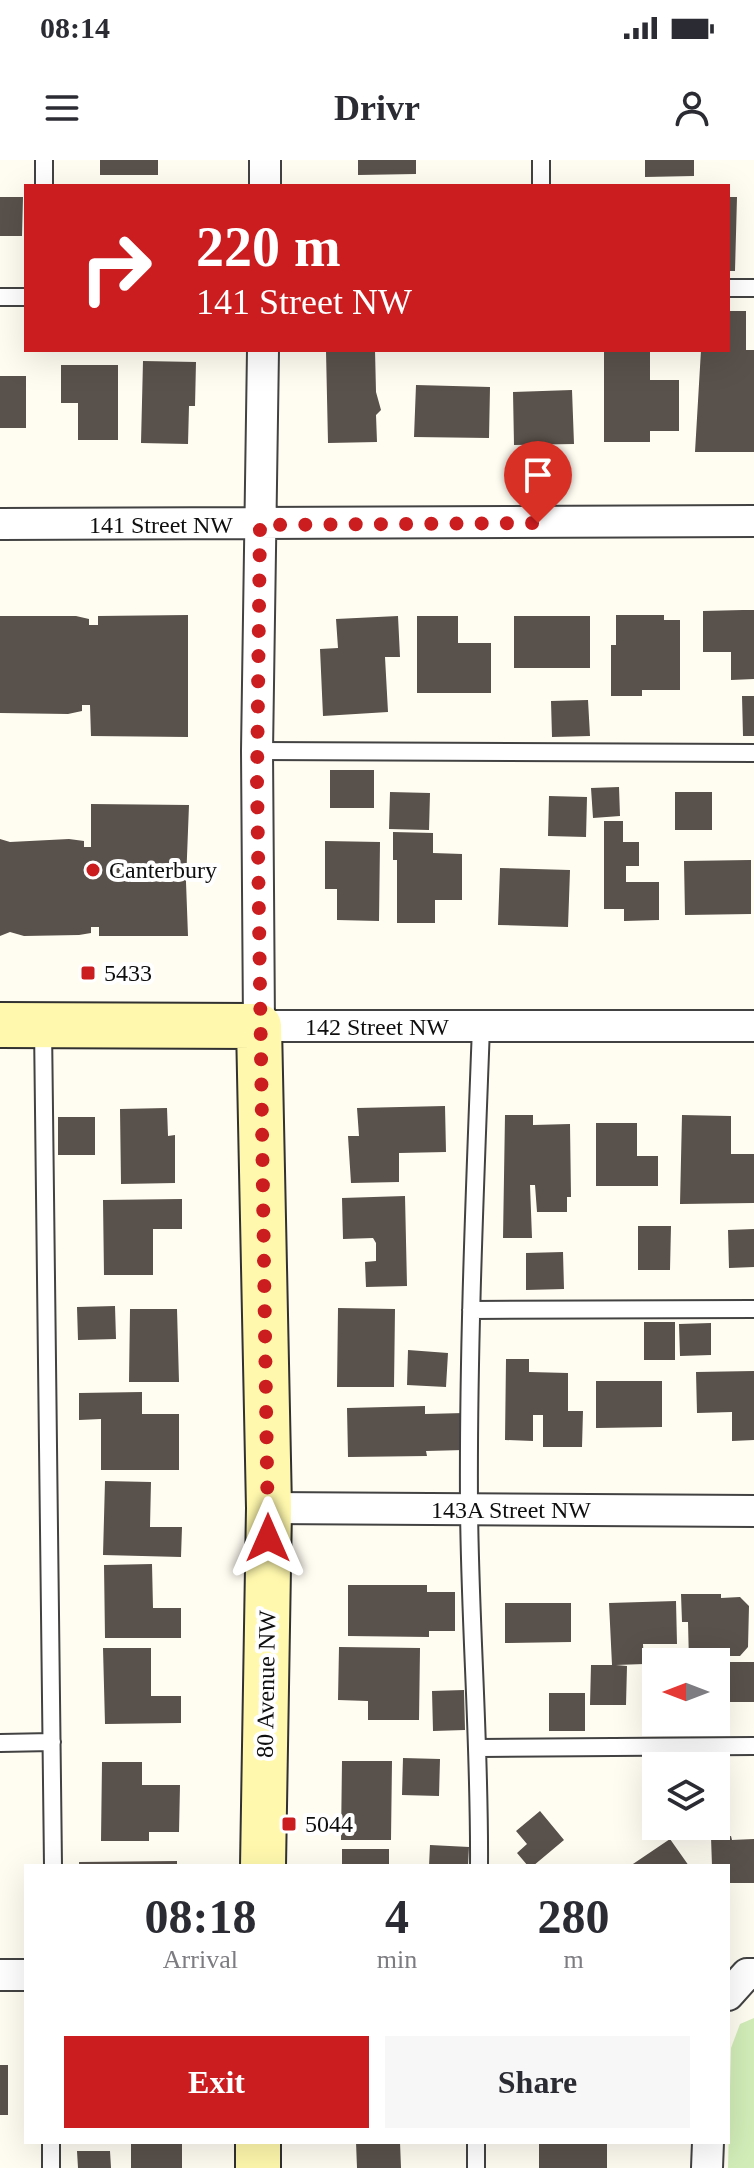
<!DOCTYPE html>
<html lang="en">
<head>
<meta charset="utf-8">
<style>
	:root { --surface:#fff; --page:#f7f7f7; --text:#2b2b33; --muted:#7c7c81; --accent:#cb1c1f }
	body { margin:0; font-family:"Times New Roman",serif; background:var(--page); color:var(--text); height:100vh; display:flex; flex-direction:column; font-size:30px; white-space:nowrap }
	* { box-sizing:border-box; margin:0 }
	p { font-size:26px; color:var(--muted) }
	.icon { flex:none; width:44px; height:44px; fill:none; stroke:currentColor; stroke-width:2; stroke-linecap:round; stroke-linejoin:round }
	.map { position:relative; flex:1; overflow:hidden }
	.drawer { position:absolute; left:24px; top:1704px; width:706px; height:280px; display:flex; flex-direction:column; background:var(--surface); border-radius:0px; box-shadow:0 8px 32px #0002 }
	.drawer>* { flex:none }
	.top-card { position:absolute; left:24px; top:24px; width:706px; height:168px; border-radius:0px; box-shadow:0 8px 32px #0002; background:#cb1c1f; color:#fff; overflow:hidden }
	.needle { width:52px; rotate:270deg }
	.controls { position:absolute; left:642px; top:1488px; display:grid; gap:16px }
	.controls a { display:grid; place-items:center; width:88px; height:88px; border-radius:0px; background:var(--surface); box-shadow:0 8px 32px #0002; font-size:40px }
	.pin { position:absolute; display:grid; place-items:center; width:68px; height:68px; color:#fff; margin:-82px -34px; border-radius:50% 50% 50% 0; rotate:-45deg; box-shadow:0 0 8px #0007 }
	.pin .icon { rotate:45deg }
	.me { position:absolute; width:88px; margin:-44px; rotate:0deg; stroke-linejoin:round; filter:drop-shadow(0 0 6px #0008) }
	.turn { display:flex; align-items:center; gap:28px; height:168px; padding:0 40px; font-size:36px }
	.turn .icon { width:104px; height:104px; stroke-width:2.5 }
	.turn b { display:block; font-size:56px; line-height:68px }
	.eta { display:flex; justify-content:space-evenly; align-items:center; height:136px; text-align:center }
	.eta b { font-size:48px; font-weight:600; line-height:56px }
	.action { display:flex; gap:16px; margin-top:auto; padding:16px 40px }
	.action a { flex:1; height:92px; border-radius:0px; background:var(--accent); color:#fff; font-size:32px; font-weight:600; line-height:92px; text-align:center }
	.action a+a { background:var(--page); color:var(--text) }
	.status { display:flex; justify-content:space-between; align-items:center; height:56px; padding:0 40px; background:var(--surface); direction:ltr }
	.status svg { height:22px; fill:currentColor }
	header { display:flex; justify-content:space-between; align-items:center; height:104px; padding:0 40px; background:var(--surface); font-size:36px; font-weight:600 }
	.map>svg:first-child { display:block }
	.green { fill:#d2edb8 }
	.building { fill:#59514b }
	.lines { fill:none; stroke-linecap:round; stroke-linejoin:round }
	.lane-casing { stroke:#424242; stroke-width:20 }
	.street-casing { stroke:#424242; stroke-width:34 }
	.secondary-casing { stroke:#313131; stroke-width:48 }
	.lane { stroke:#fff; stroke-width:16 }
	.street { stroke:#fff; stroke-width:30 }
	.secondary { stroke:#fff8ad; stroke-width:44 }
	.route { stroke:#cb1c1f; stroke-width:14; stroke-dasharray:0 25.2 }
	.poi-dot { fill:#cb1c1f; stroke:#fff; stroke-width:3 }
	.labels { text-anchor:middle; stroke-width:8; stroke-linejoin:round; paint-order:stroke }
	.street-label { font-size:24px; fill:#0f0f0f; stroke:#fff }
	.poi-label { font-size:24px; fill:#0f0f0f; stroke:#fff; text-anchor:start }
</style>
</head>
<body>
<div class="status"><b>08:14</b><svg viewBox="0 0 49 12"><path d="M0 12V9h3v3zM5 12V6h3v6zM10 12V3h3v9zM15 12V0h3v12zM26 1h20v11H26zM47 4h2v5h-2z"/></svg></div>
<header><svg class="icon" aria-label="menu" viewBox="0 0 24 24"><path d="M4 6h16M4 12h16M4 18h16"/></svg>Drivr<svg class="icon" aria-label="person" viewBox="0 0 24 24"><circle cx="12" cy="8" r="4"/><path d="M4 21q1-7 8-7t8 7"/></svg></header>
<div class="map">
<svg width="754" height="2008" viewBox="0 0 754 2008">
	<rect width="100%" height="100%" fill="#fffdf2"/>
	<path class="green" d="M754 1858V2008H728L731 1888 740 1864Z"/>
	<path class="building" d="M100 0H158V15H100Z
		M358 0H416V14L358 15Z
		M645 0H694V16L645 17Z
		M0 37H23L22 76H0Z
		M728 37H737L735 111H728Z
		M728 151H746V190H754V292H695L701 190H728Z
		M375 190 376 232 381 250 376 255 377 282 328 283 326 191Z
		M604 190H650V220H679V271H650V282H604Z
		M143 201 196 202 195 246H189L188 284 141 283Z
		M61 205H118V280H78V243H61Z
		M0 216H26V268H0Z
		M416 225 490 227 489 278 414 277Z
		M572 230 574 284 514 285 513 232Z
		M743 450H754V519L731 520V492H703V451Z
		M188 455V577L91 576 90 545H82V551L68 554 0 553V456H76L89 459V465H98V456Z
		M616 455H664V460H680V530H642V536H611V485H616Z
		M398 456 400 497H385L388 552 323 556 320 489 338 488 336 459Z
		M417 456H458V483H491V533H417Z
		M514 456H590V508H514Z
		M742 536H754V576H743Z
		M588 540 590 576 552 577 551 541Z
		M330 610H374V648H330Z
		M619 627 620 656 593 658 591 628Z
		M390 632 430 633 429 670 389 669Z
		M675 632H712V670H675Z
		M549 636 587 637 586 677 548 676Z
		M91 644 189 645 186 722 188 776H99V767H91V773L79 775 24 776 10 772 0 776V679L10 682 69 679 84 681V687H91Z
		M604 661H623V682H639V706H626V722H659V760L624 761V749H604Z
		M393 672 433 673V693L462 694V740H435V763H397V700H393Z
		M325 681 380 682 379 761 337 760V729H325Z
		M751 700V754L685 755 684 701Z
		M500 708 570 710 568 767 498 765Z
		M445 946 446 992 399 993V1022L351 1023 348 976H359L357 948Z
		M167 948 168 976 175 975V1023L121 1024 120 949Z
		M505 955H533V965L570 964 571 1037H567V1052H537L535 1025H530L532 1078H503Z
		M682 955 731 956V994H754V1043L680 1044Z
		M58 957H95V995H58Z
		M596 963H637V996H658V1026H596Z
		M405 1036 407 1126 366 1127 365 1102 376 1101V1083L373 1078 343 1079 342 1038Z
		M182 1039V1069H153V1115H104L103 1040Z
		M638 1066H671L670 1110H638Z
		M754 1069V1107L729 1108 728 1070Z
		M563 1092 564 1129 526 1130V1093Z
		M115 1146 116 1179 78 1180 77 1147Z
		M338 1148 395 1149 394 1227H337Z
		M130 1149H177L179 1222H129Z
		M644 1162H675V1200H644Z
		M711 1163V1195L680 1196 679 1164Z
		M408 1190 448 1193 446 1227 407 1225Z
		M506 1199H529V1212L568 1213V1251H583L582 1287H543V1255H533V1281L505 1280Z
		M754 1211V1280L732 1281V1252L697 1253 696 1212Z
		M596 1221H662V1267L596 1268Z
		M142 1232V1254H179V1310H101V1259L79 1260V1233Z
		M425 1246V1254L464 1253V1290L426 1291 427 1296 348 1297 347 1248Z
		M105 1321 151 1322 150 1367H182L181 1397 103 1395Z
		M152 1404 153 1448H181V1478H105L104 1405Z
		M348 1425H427V1432H455V1471H429V1477L348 1476Z
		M681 1434H721V1438L740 1437 749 1446 748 1487 740 1496H721V1514H716V1502H689L688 1462H682Z
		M676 1441 677 1484H643L644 1504 616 1505 627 1506 626 1545H590L591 1505H612L609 1443Z
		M505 1443H571V1482L505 1483Z
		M339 1487 420 1488 419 1560H368V1541L338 1540Z
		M103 1488H151V1536H181V1563L105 1564Z
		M729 1502H754V1542H729Z
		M464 1530 465 1570 433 1571 432 1531Z
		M549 1533H585V1571H549Z
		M403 1598 440 1599 439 1636 402 1635Z
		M342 1601H392L391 1680H341Z
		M102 1602H142V1625H180L179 1672H149V1681H101Z
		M540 1651 564 1680 533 1706H528L517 1693 527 1684 516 1671Z
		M731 1676 732 1680 754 1679V1723H730L728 1706H712L711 1677Z
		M670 1679 689 1706H630Z
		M430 1685 469 1687 468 1706H429Z
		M342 1689H389V1706H342Z
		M177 1701V1706H79V1702Z
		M0 1905H8V1955H0Z
		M131 1982H182V2008H131Z
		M356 1982H400L401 2008H357Z
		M539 1983 607 1984V2008H539Z
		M77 1991H110L111 2008H78Z"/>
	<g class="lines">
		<g class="lane-casing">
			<path id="lane" d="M44 0V26
				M541 26V0
				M728 128H754
				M0 137H26
				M257 591 754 593
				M43 866 53 1706
				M471 1150 754 1149
				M0 1583 52 1582
				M480 1588 754 1586
				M479 1706C480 1586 470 1467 469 1347 468 1187 475 1027 481 867
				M51 2008V1982
				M476 2008V1982"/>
		</g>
		<g class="street-casing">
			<path id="street" d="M265 26V0
				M263 190 257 591 259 866H754
				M0 364 754 361
				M269 1348 754 1351
				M0 1815H26
				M728 1835 747 1814H754
				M707 2008 708 1982"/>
		</g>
		<g class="secondary-casing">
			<path id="secondary" d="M0 865 259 866 269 1348 263 1706
				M258 2008V1982"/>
		</g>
		<use href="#lane" class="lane"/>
		<use href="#street" class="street"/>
		<use href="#secondary" class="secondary"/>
	</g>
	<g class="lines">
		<path class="route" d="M268 1378 257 620 260 365 538 363"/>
	</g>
	<g class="poi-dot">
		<circle cx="93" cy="710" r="8"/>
		<rect x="80" y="805" width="16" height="16" rx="4"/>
		<rect x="281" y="1656" width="16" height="16" rx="4"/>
	</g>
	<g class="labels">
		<g class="street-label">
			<text x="161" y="373">141 Street NW</text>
			<text x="377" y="875">142 Street NW</text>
			<text x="511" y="1358">143A Street NW</text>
			<text transform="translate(266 1524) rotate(-89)" y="8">80 Avenue NW</text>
		</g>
		<g class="poi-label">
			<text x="109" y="718">Canterbury</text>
			<text x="104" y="821">5433</text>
			<text x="305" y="1672">5044</text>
		</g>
	</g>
</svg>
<div class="controls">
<a><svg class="needle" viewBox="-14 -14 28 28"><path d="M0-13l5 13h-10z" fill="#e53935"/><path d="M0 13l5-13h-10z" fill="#7c7c81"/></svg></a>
<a><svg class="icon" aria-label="layers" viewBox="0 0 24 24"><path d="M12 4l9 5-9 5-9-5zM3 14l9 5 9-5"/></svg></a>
</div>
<div class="pin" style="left:538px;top:363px;background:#d93025"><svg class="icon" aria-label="arrive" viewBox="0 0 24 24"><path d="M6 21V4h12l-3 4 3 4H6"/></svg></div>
<svg class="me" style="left:268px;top:1378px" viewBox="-20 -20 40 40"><path d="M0-17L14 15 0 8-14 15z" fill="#cb1c1f" stroke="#fff" stroke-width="4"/></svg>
<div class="top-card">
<div class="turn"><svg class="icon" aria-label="right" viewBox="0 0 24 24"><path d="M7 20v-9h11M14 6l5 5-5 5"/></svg><div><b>220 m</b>141 Street NW</div></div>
</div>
<section class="drawer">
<div class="eta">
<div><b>08:18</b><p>Arrival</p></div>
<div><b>4</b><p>min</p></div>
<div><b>280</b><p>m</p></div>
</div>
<div class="action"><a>Exit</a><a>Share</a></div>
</section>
</div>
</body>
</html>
